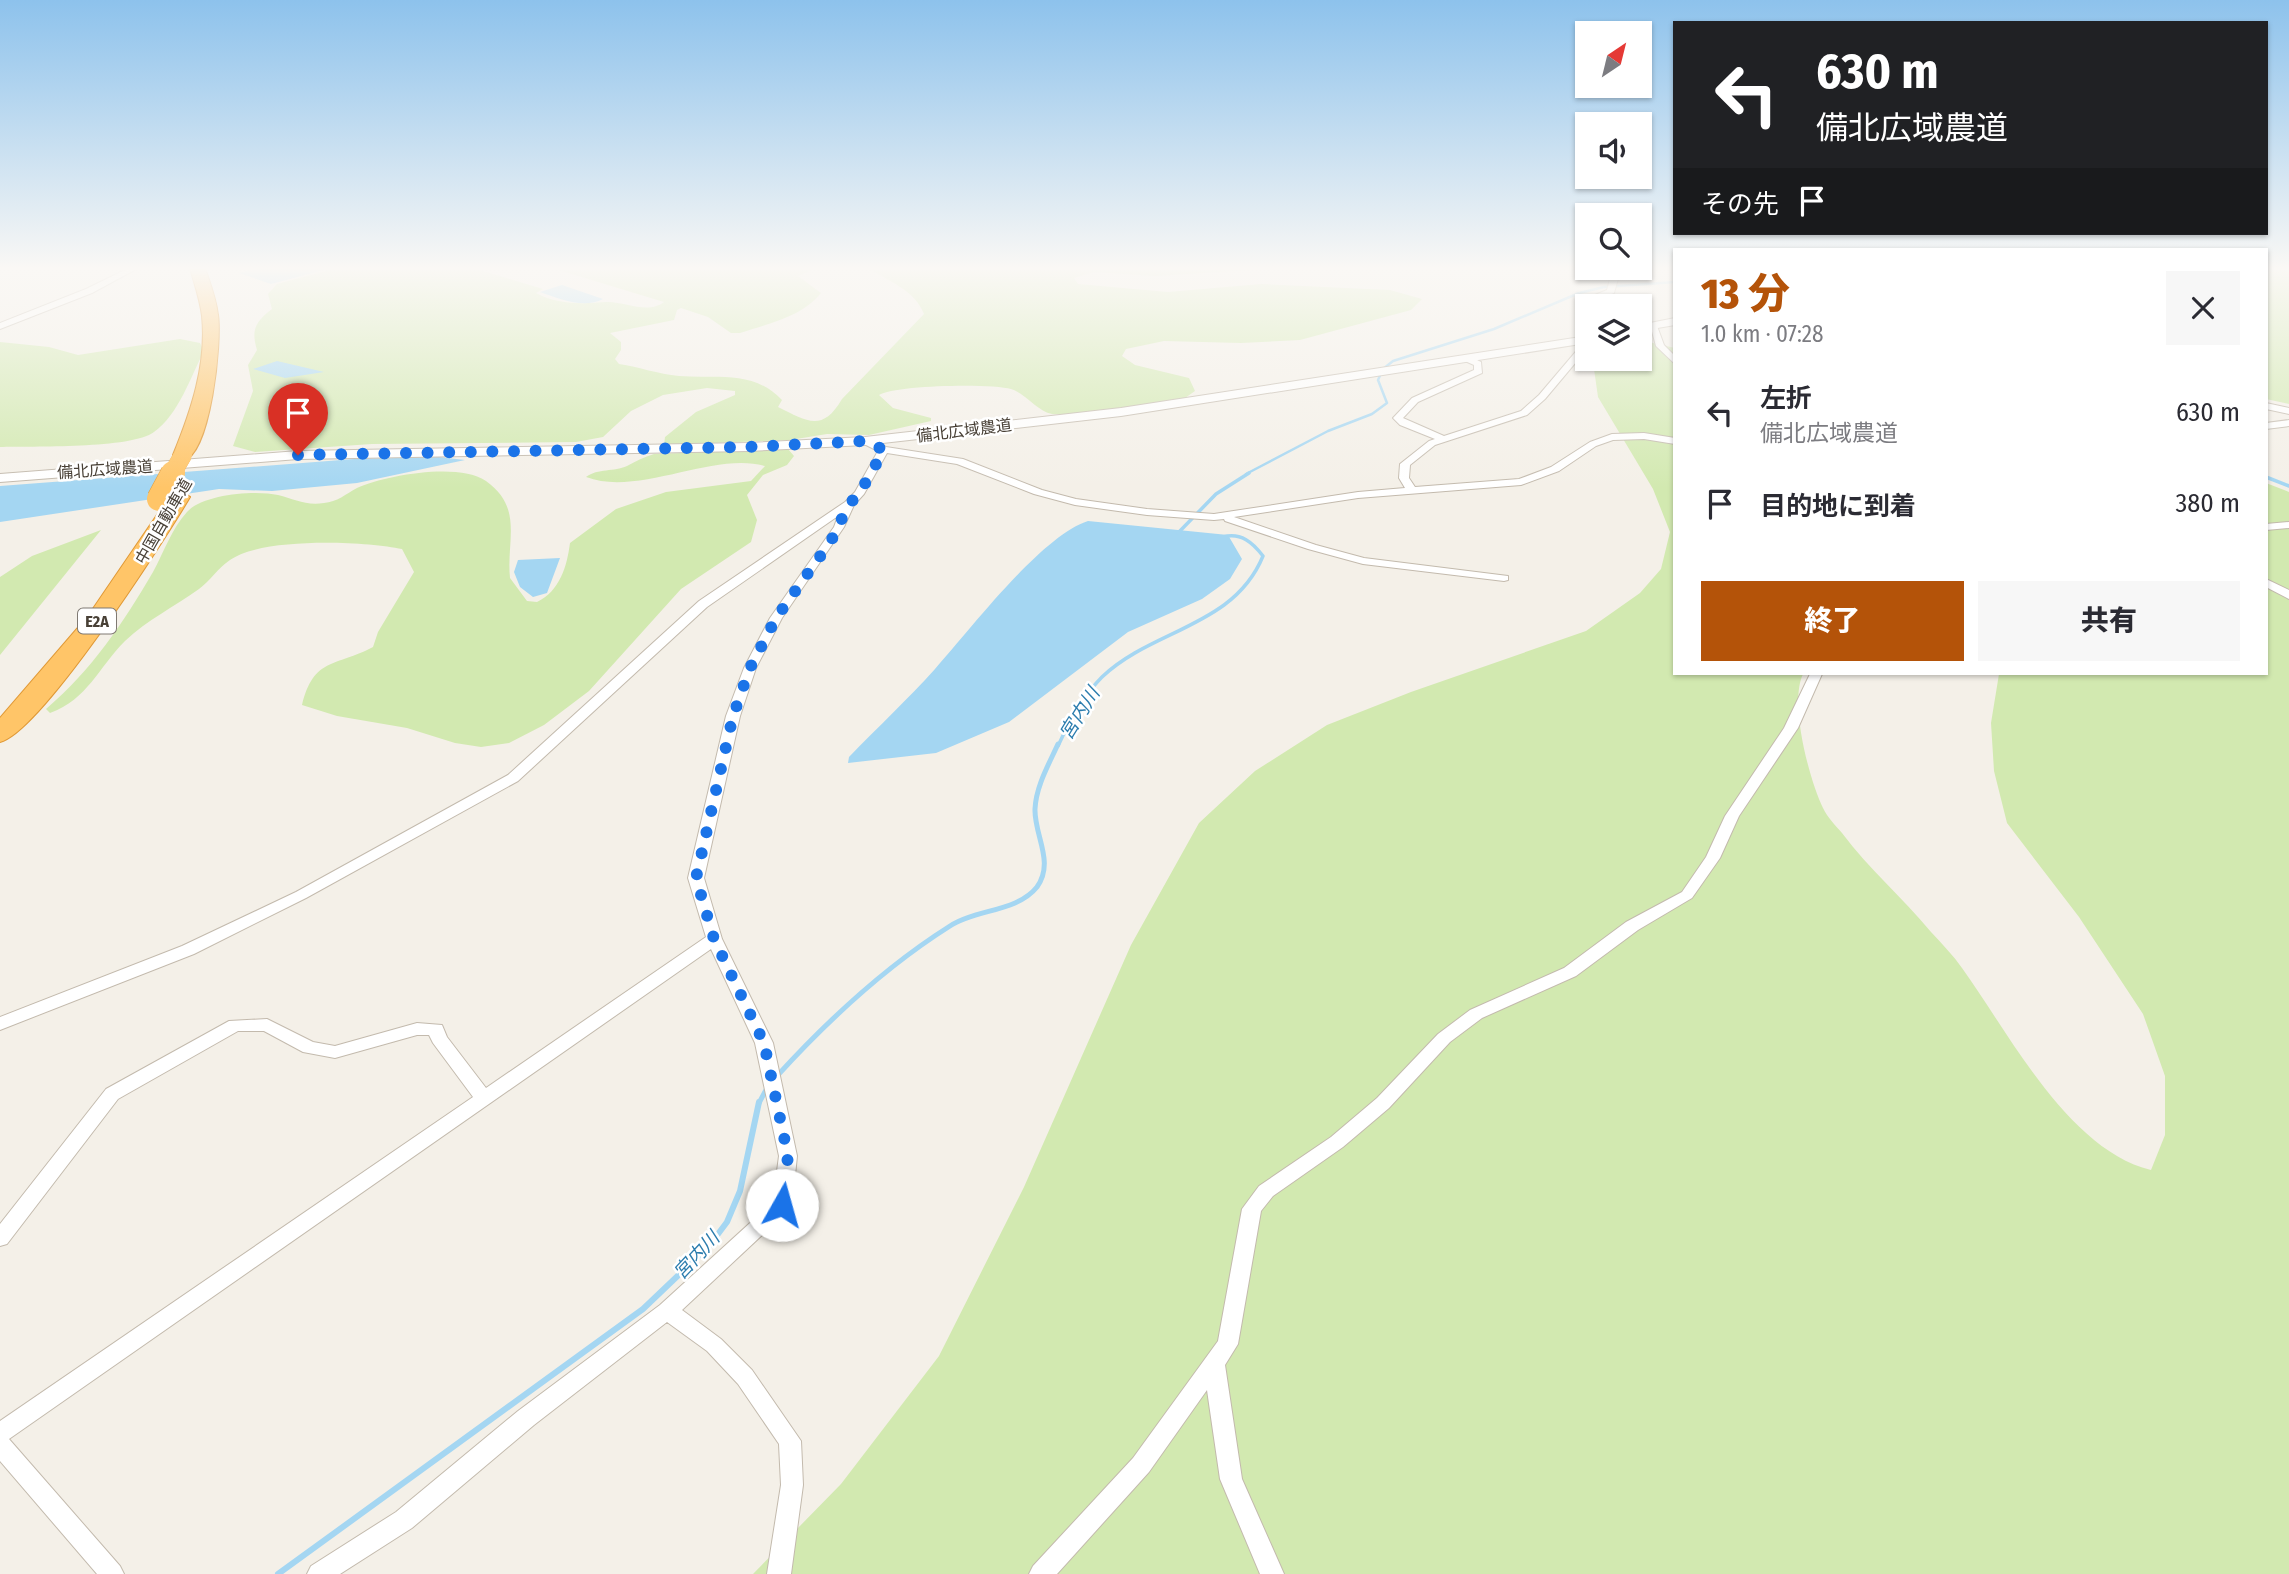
<!DOCTYPE html>
<html lang="ja">
<head>
<meta charset="utf-8">
<style>
	:root { --surface:#fff; --page:#f7f7f7; --text:#2b2b33; --muted:#7c7c81; --accent:#b45309 }
	body { margin:0; font-family:"Fira Sans Condensed","Noto Sans JP",sans-serif; background:var(--page); color:var(--text); height:100vh; display:flex; flex-direction:column; font-size:26px; white-space:nowrap }
	* { box-sizing:border-box; margin:0 }
	p { font-size:23px; color:var(--muted) }
	.icon { flex:none; width:38px; height:38px; fill:none; stroke:currentColor; stroke-width:2; stroke-linecap:round; stroke-linejoin:round }
	.map { position:relative; flex:1; overflow:hidden }
	.drawer { position:absolute; left:1673px; top:248px; width:595px; height:427px; display:flex; flex-direction:column; background:var(--surface); border-radius:0px; box-shadow:0 2px 5px #0004 }
	.drawer>* { flex:none }
	.guide { position:absolute; left:1673px; top:21px; width:595px; height:214px; border-radius:0px; box-shadow:0 2px 5px #0004; background:#202124; color:#fff; overflow:hidden }
	.needle { width:46px; rotate:35deg }
	.buttons { position:absolute; left:1575px; top:21px; display:grid; gap:14px }
	.buttons a { display:grid; place-items:center; width:77px; height:77px; border-radius:0px; background:var(--surface); box-shadow:0 2px 5px #0004; font-size:35px }
	.pin { position:absolute; display:grid; place-items:center; width:60px; height:60px; color:#fff; margin:-72px -30px; border-radius:50% 50% 50% 0; rotate:-45deg; box-shadow:0 0 7px #0007 }
	.pin .icon { rotate:45deg }
	.me { position:absolute; width:77px; margin:-38px; rotate:7deg; stroke-linejoin:round; filter:drop-shadow(0 0 5px #0008) }
	.turn { display:flex; align-items:center; gap:24px; height:147px; padding:0 28px; font-size:32px }
	.turn .icon { width:91px; height:91px; stroke-width:2.5 }
	.turn b { display:block; font-size:49px; line-height:60px }
	.then { display:flex; align-items:center; height:66px; padding:0 28px; background:#0003; gap:14px; font-size:26px }
	.round { display:grid; place-items:center; flex:none; width:74px; height:74px; border-radius:0px; background:var(--page) }
	.head { display:flex; align-items:center; justify-content:space-between; height:119px; padding:0 28px }
	h1 { font-size:42px; font-weight:800; line-height:52px; color:var(--accent) }
	.button { display:flex; gap:14px; margin-top:auto; padding:14px 28px }
	.button a { flex:1; height:80px; border-radius:0px; background:var(--accent); color:#fff; font-size:28px; font-weight:800; line-height:80px; text-align:center }
	.button a+a { background:var(--page); color:var(--text) }
	ul { padding:0; list-style:none }
	li { display:flex; align-items:center; gap:21px; height:91px; padding:0 28px }
	li div { flex:1 }
	li b { display:block; font-size:26px }
	li em { font-style:normal }
	.map>svg:first-child { display:block }
	.green { fill:#d2e9b0 }
	.water { fill:#a4d6f2 }
	.lines { fill:none; stroke-linecap:round; stroke-linejoin:round }
	.stream-far3 { stroke:#a4d6f2; stroke-width:2.5 }
	.stream-far2 { stroke:#a4d6f2; stroke-width:3.5 }
	.stream-far1 { stroke:#a4d6f2; stroke-width:5 }
	.stream { stroke:#a4d6f2; stroke-width:6 }
	.minor-casing { stroke:#c3baad; stroke-width:2 }
	.tertiary-casing { stroke:#c3baad; stroke-width:2 }
	.motorway-casing { stroke:#e09936; stroke-width:2 }
	.minor { fill:#fff; fill-rule:evenodd }
	.tertiary { fill:#fff; fill-rule:evenodd }
	.motorway { fill:#ffc568; fill-rule:evenodd }
	.motorway-bridge-far1-casing { stroke:#e09936; stroke-width:18; stroke-linecap:butt }
	.motorway-bridge-casing { stroke:#e09936; stroke-width:25; stroke-linecap:butt }
	.motorway-bridge-far1 { stroke:#ffc568; stroke-width:18 }
	.motorway-bridge { stroke:#ffc568; stroke-width:24 }
	.route { stroke:#1a73e8; stroke-width:12; stroke-dasharray:0 21.6 }
	.labels { text-anchor:middle; stroke-width:5; stroke-linejoin:round; paint-order:stroke }
	.far-street-label { font-size:16px; fill:#484036; stroke:#fff }
	.shield { fill:#fff; stroke:#7f7972; stroke-width:2 }
	.shield-label { font-size:16px; font-weight:bold; fill:#484036 }
	.water-label { font-size:19px; font-style:italic; fill:#2c7dae; stroke:#fff }
</style>
</head>
<body>
<div class="map">
<svg width="2289" height="1574" viewBox="0 0 2289 1574">
	<rect width="100%" height="100%" fill="#f4f0e8"/>
	<path class="green" d="M337 268H473L543 289 536 293C558 305 582 304 606 302 625 301 647 315 664 302L552 268H816L798 276 821 293C802 317 767 324 740 333H731L708 317 681 308 677 310 674 320 610 333 621 342V350L615 359 619 364C639 367 658 374 679 376 718 379 752 369 782 400L778 407C807 421 822 433 842 399L924 314C915 290 888 281 868 268H1284L1155 276 1094 272 1074 278 1078 284 1168 292 1261 284 1390 290 1422 299 1411 310 1300 340 1241 343 1164 341 1126 349 1122 356 1135 365 1189 378 1195 391 1185 398C1152 402 1083 418 1052 414 1038 412 1025 393 1011 389 992 383 893 385 879 395L893 408 931 418V421L869 435 827 434 790 440 664 445 665 437 696 412 735 395V391L707 388 663 395 631 411 603 437 576 442 372 444 255 452 233 446 253 391 248 365 257 350C251 330 255 322 272 309L268 294 277 284Z
		M2266 268 2289 270V404L2266 399Z
		M180 339 200 343 204 351C190 378 179 414 154 432 132 449 31 446 0 447V342L49 347 78 355Z
		M1640 340 1675 348V674H1803C1789 703 1809 779 1823 808 1827 817 1836 826 1842 833 1869 869 1903 898 1931 932 1942 944 1953 955 1962 968 2009 1033 2068 1150 2151 1170L2165 1135V1076L2143 1014 2079 917 2007 823 1994 771 1991 723 1999 674H2266V483L2289 492V1574H753L841 1484 939 1356 1024 1187 1131 945 1199 823 1255 771 1327 725 1411 692 1586 631 1640 593 1661 569 1670 532 1653 489 1598 397 1593 362 1596 359H1640Z
		M788 449 794 456 787 465 763 475 747 495 757 520 751 542 681 589 589 691 544 725 509 743 481 747 455 743 407 728 337 716 302 705C314 657 335 667 373 647L378 632 414 572 402 549C364 541 262 537 230 560 218 568 210 581 199 589 174 607 147 620 125 641 98 668 88 699 50 713L46 709C92 670 123 623 153 572 163 554 172 528 187 512 203 494 255 490 278 495 294 499 306 506 324 503 337 502 346 494 357 488 385 475 460 462 486 481 524 508 506 541 510 578L527 601 537 602C560 591 567 566 570 543L616 509 666 492 751 481 765 466C714 451 638 497 586 477 598 468 614 472 627 466 636 461 644 457 654 454Z
		M101 530 0 655V577L32 556Z"/>
	<path class="water" d="M260 268H331L271 284 239 273Z
		M562 285 603 299C584 309 560 299 540 292Z
		M277 361 324 372 285 378 253 369Z
		M439 457 465 460 357 483 272 491 219 489 0 522V486L354 459Z
		M1088 521 1228 535 1242 559 1230 579 1202 599 1128 632 1009 722 936 753 848 763 849 757C878 727 908 699 935 669 970 630 1041 536 1088 521Z
		M560 558 547 593 533 597 520 587 514 572 518 560Z"/>
	<g class="lines">
		<path class="stream-far3" d="M1246 474 1328 431 1372 414 1387 403 1378 380 1383 369 1393 361 1494 329 1579 293 1604 287 1675 282"/>
		<path class="stream-far2" d="M2266 477 2289 486
			M1178 533 1216 494 1249 473
			M1058 746C1069 722 1083 696 1102 677 1152 629 1234 627 1263 556 1253 543 1241 532 1223 537"/>
		<path class="stream-far1" d="M777 1076C829 1019 885 967 950 926 976 909 1017 912 1037 887 1055 862 1034 835 1035 809 1036 786 1049 764 1058 744
			M759 1103 767 1088"/>
		<path class="stream" d="M278 1574 643 1309 709 1246 727 1222 740 1191 759 1102"/>
		<g class="minor-casing">
			<path id="minor" d="M129 268H138L92 293 0 329V323L86 289Z
				M1613 268H1621L1614 293 1588 304 1591 306H1587V309L1578 306V302L1607 290Z
				M1650 324 1657 326 1664 345 1675 356V364L1656 346Z
				M1587 341V349L1545 399 1527 415 1435 445 1410 465 1409 478 1415 487 1519 479 1551 467 1590 442 1612 434 1644 433 1675 438V444L1644 439 1613 440 1596 446 1559 471 1521 485 1358 498 1234 517 1316 545 1364 558 1508 576V580L1504 581 1363 564 1308 549 1225 521 1224 519 1214 520 1147 515 1075 505 1034 494 957 464 887 453 864 494 854 505 844 527 782 618 756 668 740 716 704 878 722 939 773 1043 797 1156 792 1205 789 1210 682 1310 721 1339 752 1370 801 1441 803 1485 791 1574H767L781 1485 779 1444 738 1384 707 1351 667 1322 534 1425 412 1528 340 1574H307L311 1566 396 1512 518 1411 660 1305 773 1202 779 1156 755 1043 711 949 9 1439 120 1566 124 1574H97L0 1461V1421L473 1097 433 1043 429 1035H417L335 1058 303 1052 264 1031H238L118 1099 7 1244 0 1246V1224L106 1089 229 1021 267 1019 313 1042 335 1046 417 1023 442 1025 447 1037 486 1088 706 937 688 878 726 716 744 668 770 618 834 527 838 516 707 607 518 781 306 898 194 954 0 1030V1017L182 946 296 892 508 775 699 601 845 502 855 492 878 451 862 443V439H868L886 447 963 459 1042 490 1076 499 1147 509 1214 514 1358 492 1405 488 1399 478 1400 464 1429 441 1435 439 1400 425 1393 418 1412 398 1474 370V365L1465 361V357H1471L1481 362 1482 373 1418 402 1403 418 1444 436 1521 411 1539 395 1584 342Z
				M2266 403 2289 408V414L2266 409Z
				M2289 420V426L2266 429V423Z
				M2289 522V528L2266 530V524Z
				M2266 579 2289 590V599L2266 587Z
				M1810 674H1822L1798 728 1739 816 1720 858 1692 898 1638 930 1576 976 1482 1018 1450 1042 1389 1108 1343 1147 1273 1196 1261 1211 1238 1344 1225 1365 1242 1479 1284 1574H1260L1220 1479 1207 1390 1149 1472 1057 1574H1029L1033 1566 1133 1458 1218 1341 1242 1209 1259 1186 1331 1137 1377 1098 1438 1034 1470 1010 1564 968 1626 922 1682 892 1706 857 1725 816 1784 728Z"/>
		</g>
		<g class="tertiary-casing">
			<path id="tertiary" d="M1675 318V325L1640 331V325Z
				M1587 336V343L1121 416 865 445 748 451 298 459 0 482V474L298 451 748 443 865 437 1121 408Z"/>
		</g>
		<g class="motorway-casing">
			<path id="motorway" d="M190 268H205C210 283 216 298 218 315 222 341 211 454 183 461L173 455C191 411 207 364 202 316 200 299 194 283 190 268Z
				M179 491 190 497C164 541 41 732 0 742V718L88 616 172 493Z"/>
		</g>
		<use href="#minor" class="minor"/>
		<use href="#tertiary" class="tertiary"/>
		<use href="#motorway" class="motorway"/>
		<g class="motorway-bridge-far1-casing">
			<path id="motorway-bridge-far1" d="M172 474 183 455"/>
		</g>
		<g class="motorway-bridge-casing">
			<path id="motorway-bridge" d="M159 499 173 473"/>
		</g>
		<use href="#motorway-bridge-far1" class="motorway-bridge-far1"/>
		<use href="#motorway-bridge" class="motorway-bridge"/>
	</g>
	<linearGradient id="sky" x2="0" y2="1"><stop stop-color="#8dc2ec"/><stop offset="0.55" stop-color="#faf8f5"/><stop offset="1" stop-color="#faf8f5" stop-opacity="0"/></linearGradient>
	<rect width="2289" height="488" fill="url(#sky)"/>
	<g class="lines">
		<path class="route" d="M298 455 748 447 865 441 884 450 859 494 849 504 831 541 776 618 750 668 733 716 696 878 714 939 764 1043 788 1156 782 1205"/>
	</g>
	<g class="labels">
		<g class="far-street-label">
			<text transform="translate(964 430) rotate(-7)" y="6">備北広域農道</text>
			<text transform="translate(105 469) rotate(-4)" y="6">備北広域農道</text>
			<text transform="translate(163 521) rotate(-60)" y="6">中国自動車道</text>
		</g>
		<rect class="shield" x="78" y="608.5" width="38" height="25" rx="5"/>
		<g class="shield-label">
			<text x="97" y="627">E2A</text>
		</g>
		<g class="water-label">
			<text transform="translate(1079 713) rotate(-58)" y="7">宮内川</text>
			<text transform="translate(696 1255) rotate(-47)" y="7">宮内川</text>
		</g>
	</g>
</svg>
<div class="buttons">
<a><svg class="needle" viewBox="-14 -14 28 28"><path d="M0-13l5 13h-10z" fill="#e53935"/><path d="M0 13l5-13h-10z" fill="#7c7c81"/></svg></a>
<a><svg class="icon" aria-label="sound" viewBox="0 0 24 24"><path d="M4 9h4l5-4v14l-5-4H4zM17 9q2 3 0 6"/></svg></a>
<a><svg class="icon" aria-label="search" viewBox="0 0 24 24"><circle cx="10" cy="10" r="6"/><path d="M15 15l6 6"/></svg></a>
<a><svg class="icon" aria-label="layers" viewBox="0 0 24 24"><path d="M12 4l9 5-9 5-9-5zM3 14l9 5 9-5"/></svg></a>
</div>
<div class="pin" style="left:298px;top:455px;background:#d93025"><svg class="icon" aria-label="arrive" viewBox="0 0 24 24"><path d="M6 21V4h12l-3 4 3 4H6"/></svg></div>
<svg class="me" style="left:782px;top:1205px" viewBox="-20 -20 40 40"><circle r="19" fill="#fff"/><path d="M0-13L10 11 0 6-10 11z" fill="#1a73e8"/></svg>
<div class="guide">
<div class="turn"><svg class="icon" aria-label="left" viewBox="0 0 24 24"><path d="M17 20v-9H6M10 6l-5 5 5 5"/></svg><div><b>630 m</b>備北広域農道</div></div>
<div class="then">その先<svg class="icon" aria-label="arrive" viewBox="0 0 24 24"><path d="M6 21V4h12l-3 4 3 4H6"/></svg></div>
</div>
<section class="drawer">
<div class="head"><div><h1>13 分</h1><p>1.0 km · 07:28</p></div><a class="round"><svg class="icon" aria-label="close" viewBox="0 0 24 24"><path d="M6 6l12 12M18 6L6 18"/></svg></a></div>
<ul>
<li><svg class="icon" aria-label="left" viewBox="0 0 24 24"><path d="M17 20v-9H6M10 6l-5 5 5 5"/></svg><div><b>左折</b><p>備北広域農道</p></div><em>630 m</em></li>
<li><svg class="icon" aria-label="arrive" viewBox="0 0 24 24"><path d="M6 21V4h12l-3 4 3 4H6"/></svg><div><b>目的地に到着</b></div><em>380 m</em></li>
</ul>
<div class="button"><a>終了</a><a>共有</a></div>
</section>
</div>
</body>
</html>
